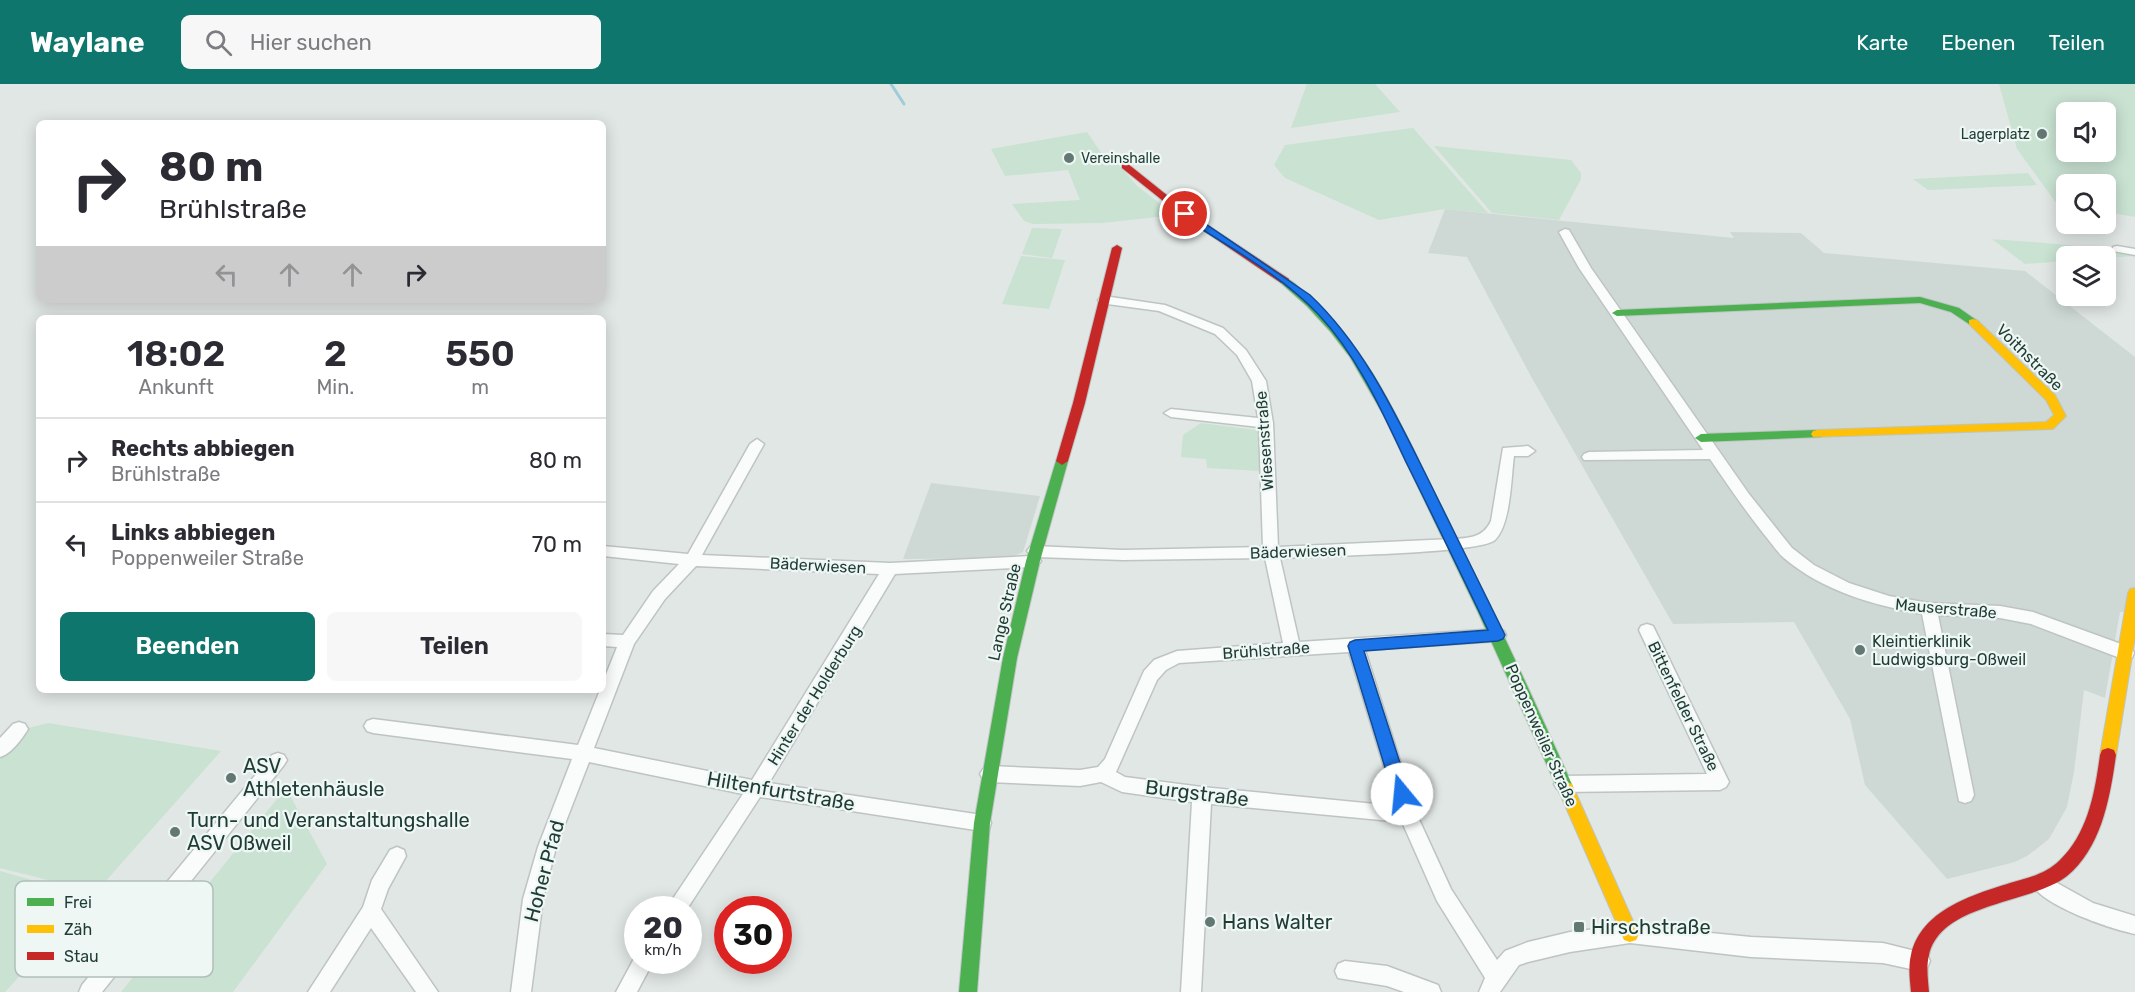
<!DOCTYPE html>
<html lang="de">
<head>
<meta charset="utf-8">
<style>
	:root { --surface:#fff; --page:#f7f7f7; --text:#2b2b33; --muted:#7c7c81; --line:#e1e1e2; --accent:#0f766e }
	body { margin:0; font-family:Rubik,sans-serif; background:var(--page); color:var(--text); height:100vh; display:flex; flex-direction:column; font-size:22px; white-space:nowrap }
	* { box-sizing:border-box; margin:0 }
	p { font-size:20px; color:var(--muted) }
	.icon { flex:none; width:33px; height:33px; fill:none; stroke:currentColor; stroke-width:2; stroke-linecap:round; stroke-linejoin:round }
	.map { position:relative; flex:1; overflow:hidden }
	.drawer { position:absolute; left:36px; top:231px; width:570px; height:378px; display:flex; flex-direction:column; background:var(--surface); border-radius:9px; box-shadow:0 3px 15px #0003 }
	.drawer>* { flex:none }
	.hud { position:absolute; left:36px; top:36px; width:570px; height:183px; border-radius:9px; box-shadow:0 3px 15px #0003; background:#fff; color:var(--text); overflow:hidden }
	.buttons { position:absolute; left:2056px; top:18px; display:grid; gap:12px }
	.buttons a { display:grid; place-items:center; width:60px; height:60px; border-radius:9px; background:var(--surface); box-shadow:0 3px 15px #0003; font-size:30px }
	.speed { position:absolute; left:624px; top:812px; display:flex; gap:12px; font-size:30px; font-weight:700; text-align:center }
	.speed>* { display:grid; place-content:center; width:78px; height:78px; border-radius:50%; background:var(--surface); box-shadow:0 3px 15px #0003; line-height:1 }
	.speed small { font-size:15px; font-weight:400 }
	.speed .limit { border:9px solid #d22; background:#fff; color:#111 }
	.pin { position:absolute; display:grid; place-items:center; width:51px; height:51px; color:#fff; margin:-26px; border:3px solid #fff; border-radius:50%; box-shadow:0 2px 6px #0007 }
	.me { position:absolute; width:66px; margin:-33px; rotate:343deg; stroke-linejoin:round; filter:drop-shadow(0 0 4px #0008) }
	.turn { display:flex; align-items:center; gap:21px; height:126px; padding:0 24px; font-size:27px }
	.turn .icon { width:78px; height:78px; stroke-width:2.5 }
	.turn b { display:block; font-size:42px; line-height:51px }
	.lanes { display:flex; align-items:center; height:57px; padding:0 24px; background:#0003; justify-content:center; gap:30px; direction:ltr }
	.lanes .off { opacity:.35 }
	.eta { display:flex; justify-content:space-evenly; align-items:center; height:102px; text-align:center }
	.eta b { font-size:36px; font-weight:600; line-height:42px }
	.primary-button { display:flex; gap:12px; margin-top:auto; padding:12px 24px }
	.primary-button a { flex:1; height:69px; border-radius:9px; background:var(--accent); color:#fff; font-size:24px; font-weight:600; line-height:69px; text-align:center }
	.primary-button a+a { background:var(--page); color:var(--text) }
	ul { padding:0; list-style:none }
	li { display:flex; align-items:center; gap:18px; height:84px; padding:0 24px; border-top:2px solid var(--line) }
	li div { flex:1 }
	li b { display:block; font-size:22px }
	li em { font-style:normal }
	header { display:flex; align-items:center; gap:36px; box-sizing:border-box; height:84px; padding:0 30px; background:var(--accent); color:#fff }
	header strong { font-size:28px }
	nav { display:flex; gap:33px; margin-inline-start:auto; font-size:21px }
	.search { width:420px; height:54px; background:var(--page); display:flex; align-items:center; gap:15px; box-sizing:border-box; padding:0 21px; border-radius:9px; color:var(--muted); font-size:22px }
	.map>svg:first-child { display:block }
	.built { fill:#ced9d5 }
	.green { fill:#c9e2d2; fill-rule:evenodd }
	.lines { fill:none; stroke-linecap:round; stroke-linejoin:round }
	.stream { stroke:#9eccd8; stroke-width:3 }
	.street-casing { stroke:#bec4c2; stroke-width:3 }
	.fast-casing { stroke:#bdc5c2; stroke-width:2 }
	.slow-casing { stroke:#bdc5c2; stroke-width:2 }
	.jam-casing { stroke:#bdc5c2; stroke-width:2 }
	.street { fill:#fafbfb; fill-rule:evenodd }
	.fast { fill:#4caf50; fill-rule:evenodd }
	.slow { fill:#ffc107; fill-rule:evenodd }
	.jam { fill:#c62828; fill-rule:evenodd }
	.route { fill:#1a73e8; stroke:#114b97; stroke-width:1.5 }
	.poi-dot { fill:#637773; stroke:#eef7f3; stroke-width:2 }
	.labels { text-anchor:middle; stroke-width:4.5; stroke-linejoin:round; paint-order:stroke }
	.far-poi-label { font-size:14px; fill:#1f3b35; stroke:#eef7f3; text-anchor:end }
	.street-label { font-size:16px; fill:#1f3b35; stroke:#eef7f3 }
	.poi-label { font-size:16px; fill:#1f3b35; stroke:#eef7f3; text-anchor:start }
	.near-poi-label { font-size:20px; fill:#1f3b35; stroke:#eef7f3; text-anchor:start }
	.near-street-label { font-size:20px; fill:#1f3b35; stroke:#eef7f3 }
	.key { fill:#eef7f3; stroke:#b0bfba; stroke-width:1.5 }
	.key-label { font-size:16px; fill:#1f3b35 }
</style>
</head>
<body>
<header>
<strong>Waylane</strong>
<div class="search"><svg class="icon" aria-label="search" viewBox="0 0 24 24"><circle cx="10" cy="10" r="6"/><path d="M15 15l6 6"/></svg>Hier suchen</div>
<nav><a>Karte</a><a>Ebenen</a><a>Teilen</a></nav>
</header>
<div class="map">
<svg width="2135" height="908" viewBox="0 0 2135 908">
	<rect width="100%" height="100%" fill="#e1e7e5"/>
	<path class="built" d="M1445 125 1734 154 1730 148 1801 149 1824 169 2025 187 2135 273V528H2120L2105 614 2084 606 2074 688 2067 723 2049 755 2027 772 2015 778 1947 795 1865 701 1850 635 1794 538 1673 540 1533 296 1467 173 1428 169Z
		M931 399 1040 412 1023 468 1009 474 903 475Z"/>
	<path class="green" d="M1307 0H1375L1400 28 1291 44Z
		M1999 0H2135V133L2106 128V100H2067V121L2057 120 2017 65ZM2067 28H2106V68H2067Z
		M1413 44 1488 129 1445 125 1379 136 1285 94 1274 81 1285 61Z
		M1087 48 1109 80 1117 79 1137 102 1175 131 1102 139 1033 140 1024 137 1012 120 1080 116 1068 86 1005 92 991 65Z
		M1434 62 1571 76 1581 89V95L1559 136 1492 129Z
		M2028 89 2037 101 1928 106 1913 95Z
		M1032 144 1062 145 1052 174 1022 170Z
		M1992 155 2069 161 2135 172 2106 174V172H2067V177L2025 180Z
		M1021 172 1065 176 1049 225 1002 220Z
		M1201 339 1256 346 1259 350V387L1207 384 1206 375 1181 373 1183 351Z
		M48 639 221 667 96 808 0 784V669L25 645Z
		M286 704 327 780 233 908H121Z
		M0 787 92 813 5 908H0Z"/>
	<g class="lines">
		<path class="stream" d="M891 0 904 20"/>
		<g class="street-casing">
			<path id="street" d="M1565 145 1569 146 1591 184 1749 410 1792 464 1814 481 1849 499 1889 512 1929 519 2000 522 2033 528 2132 564 2134 569 2132 574 2126 575 2120 574 2031 540 2000 534 1938 531 1974 711 1971 717 1965 719 1959 717 1922 530C1873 521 1823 507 1784 474 1776 467 1770 457 1763 449 1744 425 1727 400 1710 375L1584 376 1582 373 1584 370 1589 368 1703 366 1579 184 1559 148Z
				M2117 162 2135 165V171L2113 167V163Z
				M1104 212 1165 221 1223 244 1246 266 1266 297 1273 339 1278 463 1452 455C1469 454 1483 454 1491 437L1503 364 1528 362 1535 367 1528 372H1514C1511 394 1511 440 1495 456 1479 470 1312 472 1280 474L1299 558 1498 545 1504 547 1506 551 1504 555 1498 557 1365 566 1417 731 1451 805 1497 876 1505 867 1528 858 1570 848 1630 841 1751 853 1883 859 1927 870 1930 877 1927 884 1920 887 1883 879 1751 873 1630 859 1570 868 1528 878 1519 881 1500 908H1479L1485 894 1437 817 1402 738 1211 720 1201 908H1181L1192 718 1122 708 1101 698 1080 702 989 698 983 695 980 690 983 685 989 682 1080 686 1098 683 1105 675 1144 587 1154 576 1177 567 1283 559 1265 474 1123 476 1036 473 1041 477 1038 481 1033 483 895 490 769 699 982 731 989 733 991 739 989 745 982 747 760 713 687 825H666L743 710 589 678 556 763 543 815 531 908H511L523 815 538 763 572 675 373 649 367 647 364 642 367 637 373 635 578 661 600 606H603V598L617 563 603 562V550L623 551 653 507 679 480 603 472V462L688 470 750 360 757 355 764 360 702 471 890 479 1032 472 1027 467 1030 463 1035 462 1123 466 1263 463 1259 343 1171 333 1164 329 1171 325 1258 334 1252 297 1237 271 1215 250 1159 227 1100 219 1098 216ZM696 482 879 490 752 696 594 664 634 560 665 515ZM1349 568 1396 722 1202 703 1125 693 1116 688 1157 596 1166 586 1179 579Z
				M1647 540 1653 542 1655 546 1729 698 1726 703 1720 706 1563 708 1557 705 1554 700 1557 695 1563 692 1707 690 1639 546 1641 542Z
				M19 638 25 640 28 645C22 655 11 670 0 673V654L13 640Z
				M278 669 284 671 287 676 284 681 102 908H79L82 901 272 671Z
				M397 763 404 766 406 772 388 805 381 825 438 908H416L371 844 330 908H308L363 823 372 796 390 766Z
				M2041 790 2093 819 2135 832V850C2111 845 2042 822 2031 799L2034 793Z
				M637 869 638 876H654L637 908H616Z
				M1345 877 1387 882 1438 901 1441 908H1404L1387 902 1338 894 1335 887 1338 880Z"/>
		</g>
		<g class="fast-casing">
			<path id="fast" d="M1285 194C1292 196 1297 202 1303 207 1370 263 1404 348 1442 424 1488 517 1532 611 1574 705L1572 710 1566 712 1560 710 1478 528 1383 330 1350 273 1330 247 1307 222 1281 199V195Z
				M1920 213 1959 224 1979 238 1977 240H1969L1951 228 1920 219 1617 232 1612 229 1617 226Z
				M1817 346 1821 347 1823 350 1821 353 1701 358 1695 354 1701 350Z
				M1062 373 1068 377 1040 477 1017 574 990 739 977 908H959L974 739 1003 574 1026 477 1056 377Z"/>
		</g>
		<g class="slow-casing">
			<path id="slow" d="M1973 235 1977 236 2055 311 2066 332 2053 345 1813 353 1811 350 1813 347 1817 346 2046 338 2054 331 2046 316 1969 240V236Z
				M2135 504V553L2116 671 2114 676 2108 678 2102 676 2100 671 2128 509 2130 505Z
				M1566 698 1572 700 1574 705 1636 844 1639 850 1636 856 1630 858 1624 856 1558 705 1560 700Z"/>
		</g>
		<g class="jam-casing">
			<path id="jam" d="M1122 80H1128L1188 128 1289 195V199H1281L1182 132 1122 84Z
				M1117 161 1122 164 1085 319 1068 377 1062 381 1056 377 1073 319 1112 164Z
				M2108 664 2114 666 2116 671C2110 713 2102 763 2067 792 2032 820 1941 818 1929 871 1926 883 1928 896 1929 908H1911C1910 896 1908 883 1911 871 1921 826 1972 811 2010 799 2028 794 2046 790 2060 776 2088 749 2095 708 2100 671L2102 666Z"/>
		</g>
		<use href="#street" class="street"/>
		<use href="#fast" class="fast"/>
		<use href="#slow" class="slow"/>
		<use href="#jam" class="jam"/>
	</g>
	<path class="route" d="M1181 128H1188L1310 211C1363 261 1394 327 1426 391 1452 444 1479 498 1505 551L1503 555 1498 557 1364 567 1410 710 1408 715 1402 717 1396 715 1393 710 1348 562 1350 558 1355 556 1488 546C1461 490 1434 434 1406 378 1382 327 1357 271 1318 230 1280 190 1227 162 1181 132Z"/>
	<g class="poi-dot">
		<circle cx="2042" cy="50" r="6"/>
		<circle cx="1069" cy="74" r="6"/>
		<circle cx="1860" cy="566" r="6"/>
		<circle cx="231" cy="694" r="6"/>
		<circle cx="175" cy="748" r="6"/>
		<circle cx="1210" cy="838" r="6"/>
		<rect x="1573" y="837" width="12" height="12" rx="3"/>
	</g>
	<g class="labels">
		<g class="far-poi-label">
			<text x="2030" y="55">Lagerplatz</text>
			<text x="1081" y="79" text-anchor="start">Vereinshalle</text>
		</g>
		<g class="street-label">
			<text transform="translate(2030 273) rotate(45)" y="6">Voithstraße</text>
			<text transform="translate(1264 357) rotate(-94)" y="6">Wiesenstraße</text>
			<text transform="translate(1298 467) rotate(-2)" y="6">Bäderwiesen</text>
			<text transform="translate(818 481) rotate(3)" y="6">Bäderwiesen</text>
			<text transform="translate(1946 524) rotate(5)" y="6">Mauserstraße</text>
			<text transform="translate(1004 528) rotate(-77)" y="6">Lange Straße</text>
			<text transform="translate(1266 566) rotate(-4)" y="6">Brühlstraße</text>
			<text transform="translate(814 611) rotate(-58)" y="6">Hinter der Holderburg</text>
			<text transform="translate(1684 622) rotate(64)" y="6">Bittenfelder Straße</text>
			<text transform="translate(1542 651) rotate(66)" y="6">Poppenweiler Straße</text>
		</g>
		<g class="poi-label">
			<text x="1872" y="563">Kleintierklinik<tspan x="1872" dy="18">Ludwigsburg-Oßweil</tspan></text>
		</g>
		<g class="near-poi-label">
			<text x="243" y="689">ASV<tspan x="243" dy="23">Athletenhäusle</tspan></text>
			<text x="187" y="743">Turn- und Veranstaltungshalle<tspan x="187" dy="23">ASV Oßweil</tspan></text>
			<text x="1222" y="845">Hans Walter</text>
			<text x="1591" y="850">Hirschstraße</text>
		</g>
		<g class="near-street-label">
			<text transform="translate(781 707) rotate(10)" y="7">Hiltenfurtstraße</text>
			<text transform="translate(1197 709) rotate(7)" y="7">Burgstraße</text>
			<text transform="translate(544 787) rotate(-75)" y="7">Hoher Pfad</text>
		</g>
	</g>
	<rect x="15" y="797" width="198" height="96" rx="9" class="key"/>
	<rect x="27" y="814" width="27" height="8" fill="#4caf50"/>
	<rect x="27" y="841" width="27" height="8" fill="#ffc107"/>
	<rect x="27" y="868" width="27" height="8" fill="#c62828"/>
	<g class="key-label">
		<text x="64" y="824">Frei</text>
		<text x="64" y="851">Zäh</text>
		<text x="64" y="878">Stau</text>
	</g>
</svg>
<div class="buttons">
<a><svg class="icon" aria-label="sound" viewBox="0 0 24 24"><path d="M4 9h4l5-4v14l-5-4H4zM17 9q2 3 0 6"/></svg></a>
<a><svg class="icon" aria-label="search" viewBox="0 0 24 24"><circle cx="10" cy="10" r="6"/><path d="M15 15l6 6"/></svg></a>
<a><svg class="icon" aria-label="layers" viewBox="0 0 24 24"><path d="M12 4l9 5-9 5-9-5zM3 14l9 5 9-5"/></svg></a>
</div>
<div class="speed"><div>20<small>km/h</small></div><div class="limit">30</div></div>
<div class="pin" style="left:1185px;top:130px;background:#d93025"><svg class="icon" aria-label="arrive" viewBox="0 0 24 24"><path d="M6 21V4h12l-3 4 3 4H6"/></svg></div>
<svg class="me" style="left:1402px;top:710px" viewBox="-20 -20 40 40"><circle r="19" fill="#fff"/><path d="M0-13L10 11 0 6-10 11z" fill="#1a73e8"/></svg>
<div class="hud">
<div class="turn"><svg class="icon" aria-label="right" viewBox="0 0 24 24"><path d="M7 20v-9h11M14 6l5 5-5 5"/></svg><div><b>80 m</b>Brühlstraße</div></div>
<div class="lanes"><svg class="icon off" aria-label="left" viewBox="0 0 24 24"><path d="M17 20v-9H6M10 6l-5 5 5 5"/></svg><svg class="icon off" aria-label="ahead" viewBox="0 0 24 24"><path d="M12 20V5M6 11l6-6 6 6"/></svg><svg class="icon off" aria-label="ahead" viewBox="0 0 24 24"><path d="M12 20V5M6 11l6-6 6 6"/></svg><svg class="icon" aria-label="right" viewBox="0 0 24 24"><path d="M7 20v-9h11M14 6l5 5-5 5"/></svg></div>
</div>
<section class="drawer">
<div class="eta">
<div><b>18:02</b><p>Ankunft</p></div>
<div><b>2</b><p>Min.</p></div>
<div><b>550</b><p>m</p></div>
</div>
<ul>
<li><svg class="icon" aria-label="right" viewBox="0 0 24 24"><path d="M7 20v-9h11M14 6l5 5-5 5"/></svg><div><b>Rechts abbiegen</b><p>Brühlstraße</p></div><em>80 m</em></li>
<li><svg class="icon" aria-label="left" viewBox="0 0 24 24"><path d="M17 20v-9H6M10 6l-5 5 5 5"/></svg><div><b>Links abbiegen</b><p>Poppenweiler Straße</p></div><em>70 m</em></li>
</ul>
<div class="primary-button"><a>Beenden</a><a>Teilen</a></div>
</section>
</div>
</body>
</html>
